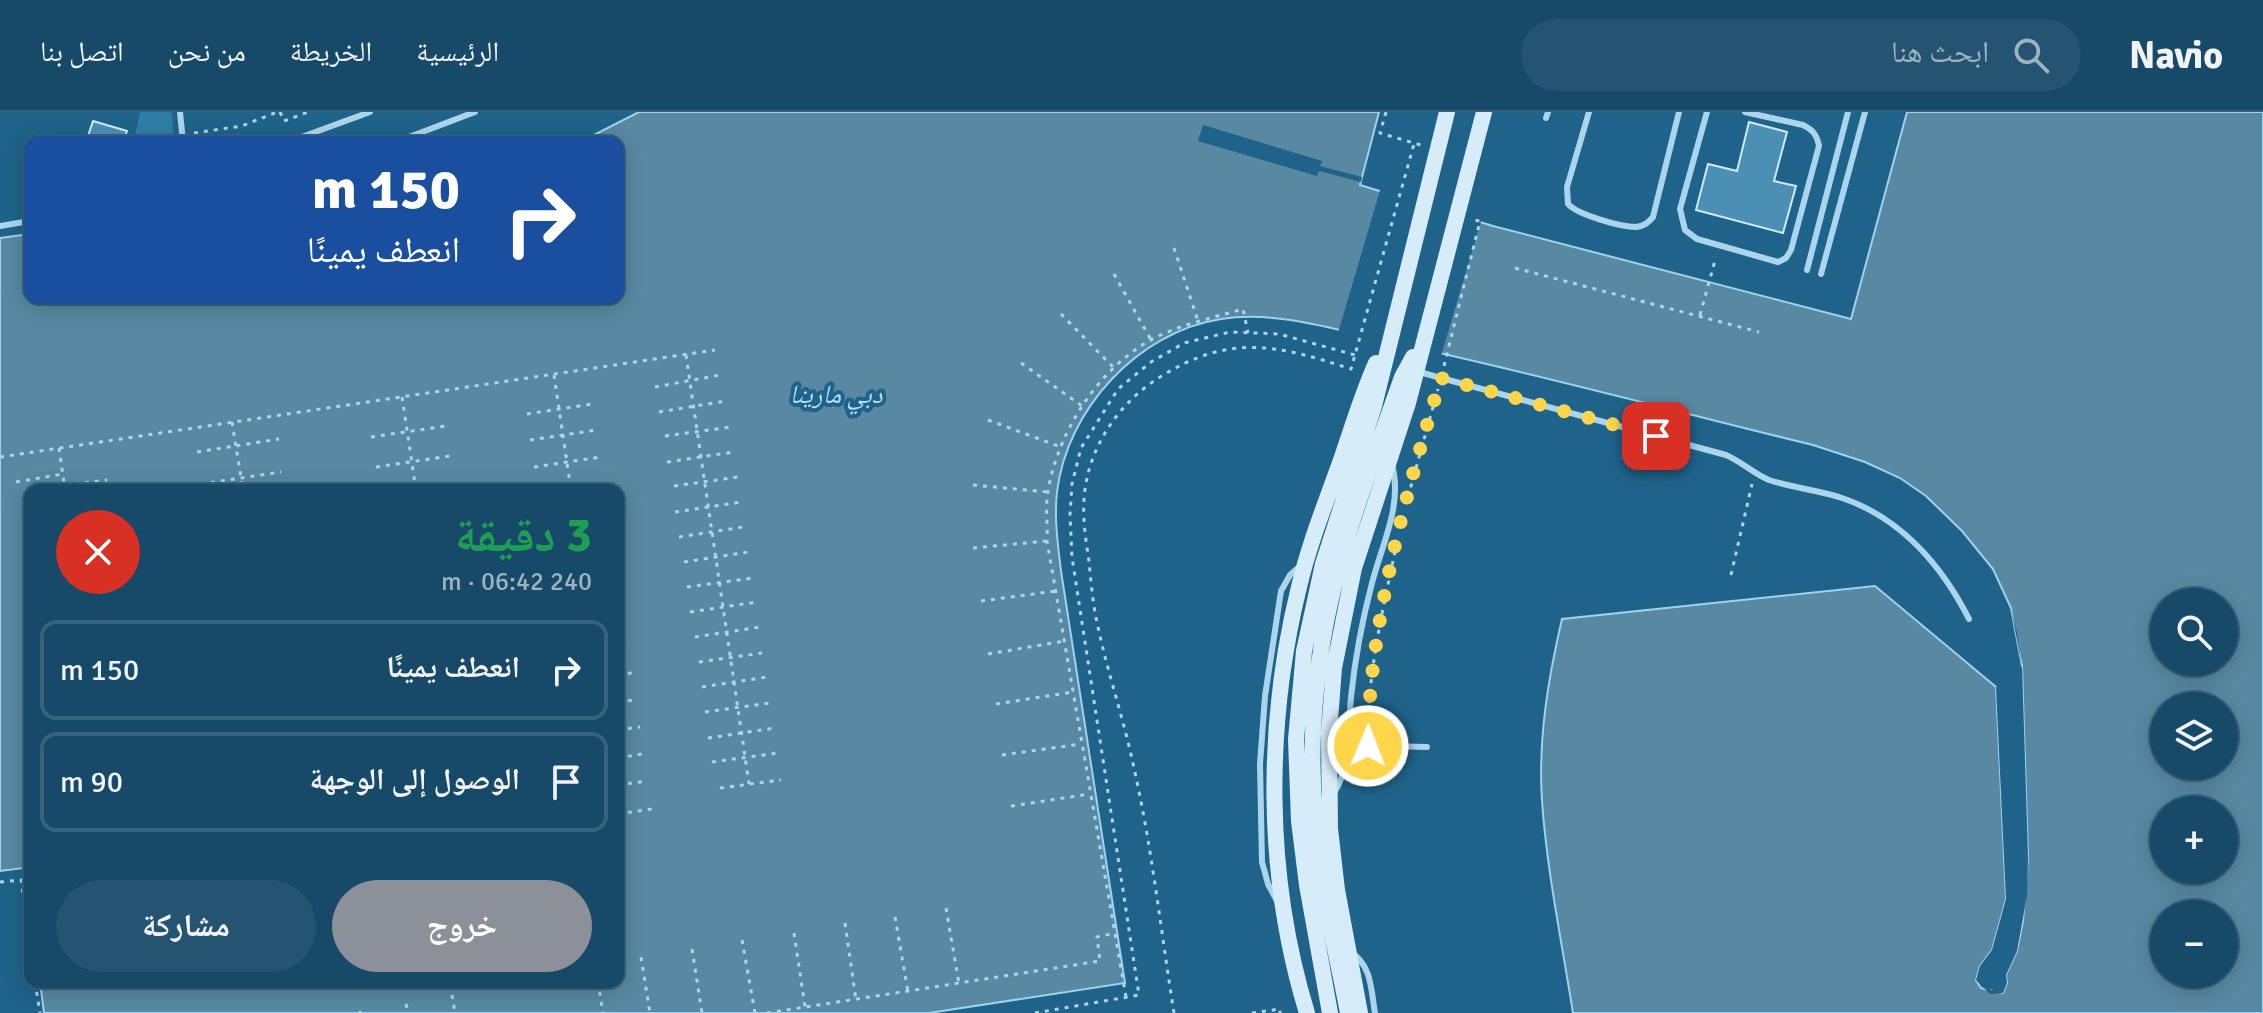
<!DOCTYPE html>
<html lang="ar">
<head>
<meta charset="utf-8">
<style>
	:root { --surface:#174a68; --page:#245471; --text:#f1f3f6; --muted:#9eb3c0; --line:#36627c; --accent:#8c9099 }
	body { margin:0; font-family:Signika,"Noto Naskh Arabic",sans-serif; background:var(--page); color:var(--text); direction:rtl; height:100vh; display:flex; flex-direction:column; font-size:30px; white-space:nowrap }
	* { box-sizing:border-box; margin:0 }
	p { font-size:26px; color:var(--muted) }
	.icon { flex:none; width:44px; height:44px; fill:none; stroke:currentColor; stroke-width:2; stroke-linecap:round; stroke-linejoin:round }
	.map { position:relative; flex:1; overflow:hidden; direction:ltr }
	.drawer { position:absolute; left:24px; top:372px; width:600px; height:504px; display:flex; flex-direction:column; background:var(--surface); border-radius:16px; box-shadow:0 4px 20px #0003,0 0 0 2px var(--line); direction:rtl }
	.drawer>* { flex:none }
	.top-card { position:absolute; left:24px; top:24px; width:600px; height:168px; border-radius:16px; box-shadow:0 4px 20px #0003,0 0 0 2px var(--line); direction:rtl; background:#1a4fa0; color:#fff; overflow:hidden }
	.buttons { position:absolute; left:2150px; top:476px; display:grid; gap:16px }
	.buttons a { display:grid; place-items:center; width:88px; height:88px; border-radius:50%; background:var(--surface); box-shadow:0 4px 20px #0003,0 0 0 2px var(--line); font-size:40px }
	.pin { position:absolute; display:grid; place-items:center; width:68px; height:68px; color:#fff; margin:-34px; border-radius:16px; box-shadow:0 4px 12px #0006 }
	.me { position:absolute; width:88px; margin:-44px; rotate:1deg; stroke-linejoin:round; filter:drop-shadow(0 0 6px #0008) }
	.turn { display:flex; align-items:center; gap:28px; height:168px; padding:0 32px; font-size:36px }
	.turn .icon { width:104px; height:104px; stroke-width:2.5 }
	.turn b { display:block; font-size:56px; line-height:68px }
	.round { display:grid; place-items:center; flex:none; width:84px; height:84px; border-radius:42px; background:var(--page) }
	.overview { display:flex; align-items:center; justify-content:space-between; height:136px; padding:0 32px }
	h1 { font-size:48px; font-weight:700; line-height:60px; color:#1e9e55 }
	.action { display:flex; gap:16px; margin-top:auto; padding:16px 32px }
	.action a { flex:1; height:92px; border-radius:48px; background:var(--accent); color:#fff; font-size:32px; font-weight:700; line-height:92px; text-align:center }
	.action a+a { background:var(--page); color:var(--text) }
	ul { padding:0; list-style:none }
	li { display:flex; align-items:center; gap:24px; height:100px; margin:0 16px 12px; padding:0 16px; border:4px solid var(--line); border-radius:16px }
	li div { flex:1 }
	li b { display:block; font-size:30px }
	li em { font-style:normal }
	header { display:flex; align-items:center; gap:48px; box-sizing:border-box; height:112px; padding:0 40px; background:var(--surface); border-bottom:2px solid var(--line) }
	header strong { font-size:38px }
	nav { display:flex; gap:44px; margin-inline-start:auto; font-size:28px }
	.search { width:560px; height:72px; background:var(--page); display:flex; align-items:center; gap:20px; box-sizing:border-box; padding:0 28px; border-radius:44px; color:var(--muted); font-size:30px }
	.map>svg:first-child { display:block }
	.green { fill:#2f7da6 }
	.water { fill:#5888a2; stroke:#9ed2ed; stroke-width:2; fill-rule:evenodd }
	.pier { fill:#1f638a }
	.building { fill:#4b8fb4; stroke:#d0eaf8; stroke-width:2 }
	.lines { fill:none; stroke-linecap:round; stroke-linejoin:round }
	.path { stroke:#abd5ec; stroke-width:3; stroke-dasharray:4 6; stroke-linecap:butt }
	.lane { stroke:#abd5ec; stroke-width:6 }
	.secondary { stroke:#d6ecf9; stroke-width:16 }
	.route { stroke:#ffd54a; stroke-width:14; stroke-dasharray:0 25.2 }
	.labels { text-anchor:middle; stroke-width:8; stroke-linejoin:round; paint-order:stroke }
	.water-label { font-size:26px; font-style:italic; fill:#b6def3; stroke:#1f638a }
</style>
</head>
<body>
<header>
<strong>Navio</strong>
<div class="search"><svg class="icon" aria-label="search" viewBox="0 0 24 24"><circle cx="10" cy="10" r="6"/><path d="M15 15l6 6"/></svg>ابحث هنا</div>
<nav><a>الرئيسية</a><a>الخريطة</a><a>من نحن</a><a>اتصل بنا</a></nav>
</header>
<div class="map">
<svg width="2263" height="901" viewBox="0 0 2263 901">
	<rect width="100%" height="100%" fill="#1f638a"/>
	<path class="green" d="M140 0H172L174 30H134Z"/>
	<path class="water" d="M639 0H1379L1360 73 1493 114 1851 207 1907 0H2263V901H1573C1562 831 1547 760 1542 689 1538 627 1548 567 1562 507L1875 474 1996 575 2006 787 1992 838 1980 854 1976 868 1981 876 2003 881 2007 871 2006 863 2017 839 2023 809 2028 745 2022 554 2011 496 1993 457 1962 419 1926 384 1900 366 1865 350 1813 333C1673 299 1535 261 1394 231 1339 219 1279 198 1221 207 1138 220 1067 297 1057 380 1054 407 1058 433 1061 459L1125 871 929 901H44L40 870H618V378H30V806L23 756 0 759V126L30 122V186H618V30H580ZM2164 490H2224V550H2164ZM2164 594H2224V654H2164ZM2164 698H2224V758H2164ZM2164 802H2224V862H2164Z"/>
	<path class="pier" d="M1203 13 1322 49 1320 54 1362 65 1361 70 1319 59 1317 64 1198 29Z
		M1381 75 1482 106 1441 244 1338 221Z
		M2011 496 2017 520 2022 554 2028 745 2027 783 2017 839 2006 863 2007 871 2003 881 1990 882 1976 868 1980 854 1992 838 2006 787 1996 575 2000 574 2010 787 1996 839 1983 856 1980 867 1991 878 2000 877 2003 870 2002 862 2013 837 2023 783 2024 745 2019 559 2022 554Z"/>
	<path class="building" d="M93 9 127 19 123 30H86Z
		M1749 10 1787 20 1774 69 1796 74 1783 121 1696 98 1708 52 1737 59Z"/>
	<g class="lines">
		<path class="path" d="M280 0 284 9 308 0
			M1386 0 1380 21 1424 34
			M194 21 242 14 277 0
			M1174 136 1198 209
			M1515 156 1759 220
			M1114 162 1151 228
			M1061 202 1113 255
			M1700 203 1716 145
			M686 243 749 672
			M1021 251 1082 294
			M1444 254 1480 109 1473 108
			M554 263 571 378
			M655 275 720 263
			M402 285 416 378
			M659 300 726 289
			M527 302 592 292
			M988 308 1061 335
			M232 310 243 378
			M665 324 731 315
			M371 325 446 314
			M530 328 596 318
			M59 336 65 378
			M197 340 279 327
			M0 345 715 238
			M667 350 734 340
			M376 355 450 344
			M534 355 601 345
			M16 370 63 362
			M201 372 281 360
			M65 373 107 368
			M973 373 1048 380
			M674 374 738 365
			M414 378 454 372
			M566 378 605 372
			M1408 385 1438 277
			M675 400 741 390
			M22 407 30 406
			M679 425 743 415
			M973 436 1047 429
			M24 444 30 443
			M684 450 748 440
			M1731 463 1752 372
			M687 475 753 466
			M618 480H620
			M981 489 1056 479
			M690 500 757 490
			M618 508 624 507
			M695 525 760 515
			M618 536 628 534
			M988 542 1065 529
			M699 550 762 541
			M618 563 632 561
			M702 575 767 565
			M618 590 635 588
			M996 592 1073 580
			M705 600 770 591
			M618 618 640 615
			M1368 621C1368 560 1383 496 1396 435
			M708 626 775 616
			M1002 643 1081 632
			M618 646 642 642
			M712 650 778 641
			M618 673 647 669
			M720 676 781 668
			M1011 694 1090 682
			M618 702 652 697
			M0 770 21 768 30 833
			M946 796 959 872
			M895 805 908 880
			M845 811 856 888
			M794 821 805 895
			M742 828 755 901
			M692 837 702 901
			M641 845 650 901
			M35 870 40 901
			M598 870 603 901
			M452 883 455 901
			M1126 885 1047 429C1048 413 1045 395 1048 379 1058 320 1097 259 1149 229 1177 213 1212 206 1243 197L1248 221
			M406 892 408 901
			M360 899V901
			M767 901 1100 849 1097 825 1115 821
			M1035 901 1139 883 1072 445 1070 403 1072 372 1081 336 1118 277 1151 250 1184 231 1230 220 1279 222 1355 243
			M1174 901C1161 820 1152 736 1134 656 1124 608 1108 562 1098 515 1093 494 1091 471 1089 449 1085 423 1081 397 1086 371 1094 327 1123 288 1160 265 1230 221 1278 233 1351 257L1414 32
			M1252 901 1280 897V901"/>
		<path class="lane" d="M180 0 183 30
			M1589 0 1567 75 1568 92C1578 103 1621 115 1636 115 1644 114 1648 111 1653 105L1679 0
			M1707 0 1680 97 1685 118 1697 127 1778 150 1786 146 1791 138 1819 34C1817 23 1813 18 1803 13L1745 0
			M1546 6 1548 0
			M288 30 370 0
			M396 30 475 0
			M0 114 30 109
			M1807 158 1848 0
			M1821 162 1865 0
			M1419 260 1726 343C1742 350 1754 362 1769 368 1793 376 1818 378 1842 386 1901 406 1942 454 1969 507
			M1346 633 1427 635
			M1334 681C1351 655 1348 615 1351 585 1355 547 1362 509 1372 471 1382 432 1403 393 1392 352
			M1277 789 1268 772 1262 750 1260 652 1265 584 1281 479 1290 463 1299 455
			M1351 840C1372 854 1371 878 1375 901"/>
		<path class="secondary" d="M1307 901C1265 764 1265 613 1299 475 1309 432 1326 390 1341 348 1352 316 1362 282 1376 251
			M1330 901 1307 773 1299 709 1296 627 1304 539 1323 452 1374 294 1447 0
			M1348 901C1336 838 1320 774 1315 709 1309 637 1314 562 1330 491 1346 417 1377 337 1402 265L1413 245
			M1360 901 1337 778 1330 717 1329 621 1334 556 1354 456 1408 291 1484 0"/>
	</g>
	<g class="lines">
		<path class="route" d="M1368 634C1368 516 1407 378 1441 266L1656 324"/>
	</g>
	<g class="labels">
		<g class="water-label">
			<text x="836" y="291">دبي مارينا</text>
		</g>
	</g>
</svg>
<div class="buttons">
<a><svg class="icon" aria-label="search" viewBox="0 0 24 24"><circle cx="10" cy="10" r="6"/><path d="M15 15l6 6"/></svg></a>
<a><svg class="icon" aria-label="layers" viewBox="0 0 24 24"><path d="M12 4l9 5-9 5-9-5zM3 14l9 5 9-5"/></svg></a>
<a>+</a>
<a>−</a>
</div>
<div class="pin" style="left:1656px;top:324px;background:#d93025"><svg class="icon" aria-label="arrive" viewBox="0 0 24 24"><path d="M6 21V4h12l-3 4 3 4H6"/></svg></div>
<svg class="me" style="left:1368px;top:634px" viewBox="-20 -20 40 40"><circle r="17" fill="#ffd54a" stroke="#fff" stroke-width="3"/><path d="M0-11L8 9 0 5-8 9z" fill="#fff"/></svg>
<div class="top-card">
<div class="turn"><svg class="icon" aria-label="right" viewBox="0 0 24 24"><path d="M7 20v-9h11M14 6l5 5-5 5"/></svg><div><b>150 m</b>انعطف يمينًا</div></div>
</div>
<section class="drawer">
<div class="overview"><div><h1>3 دقيقة</h1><p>240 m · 06:42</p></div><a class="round" style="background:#d93025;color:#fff"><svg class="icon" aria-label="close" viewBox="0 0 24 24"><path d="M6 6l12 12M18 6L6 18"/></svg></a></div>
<ul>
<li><svg class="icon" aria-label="right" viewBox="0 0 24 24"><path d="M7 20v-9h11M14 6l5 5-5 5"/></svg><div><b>انعطف يمينًا</b></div><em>150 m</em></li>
<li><svg class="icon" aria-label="arrive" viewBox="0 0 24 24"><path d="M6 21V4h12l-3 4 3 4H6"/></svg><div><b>الوصول إلى الوجهة</b></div><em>90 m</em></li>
</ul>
<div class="action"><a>خروج</a><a>مشاركة</a></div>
</section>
</div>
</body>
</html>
